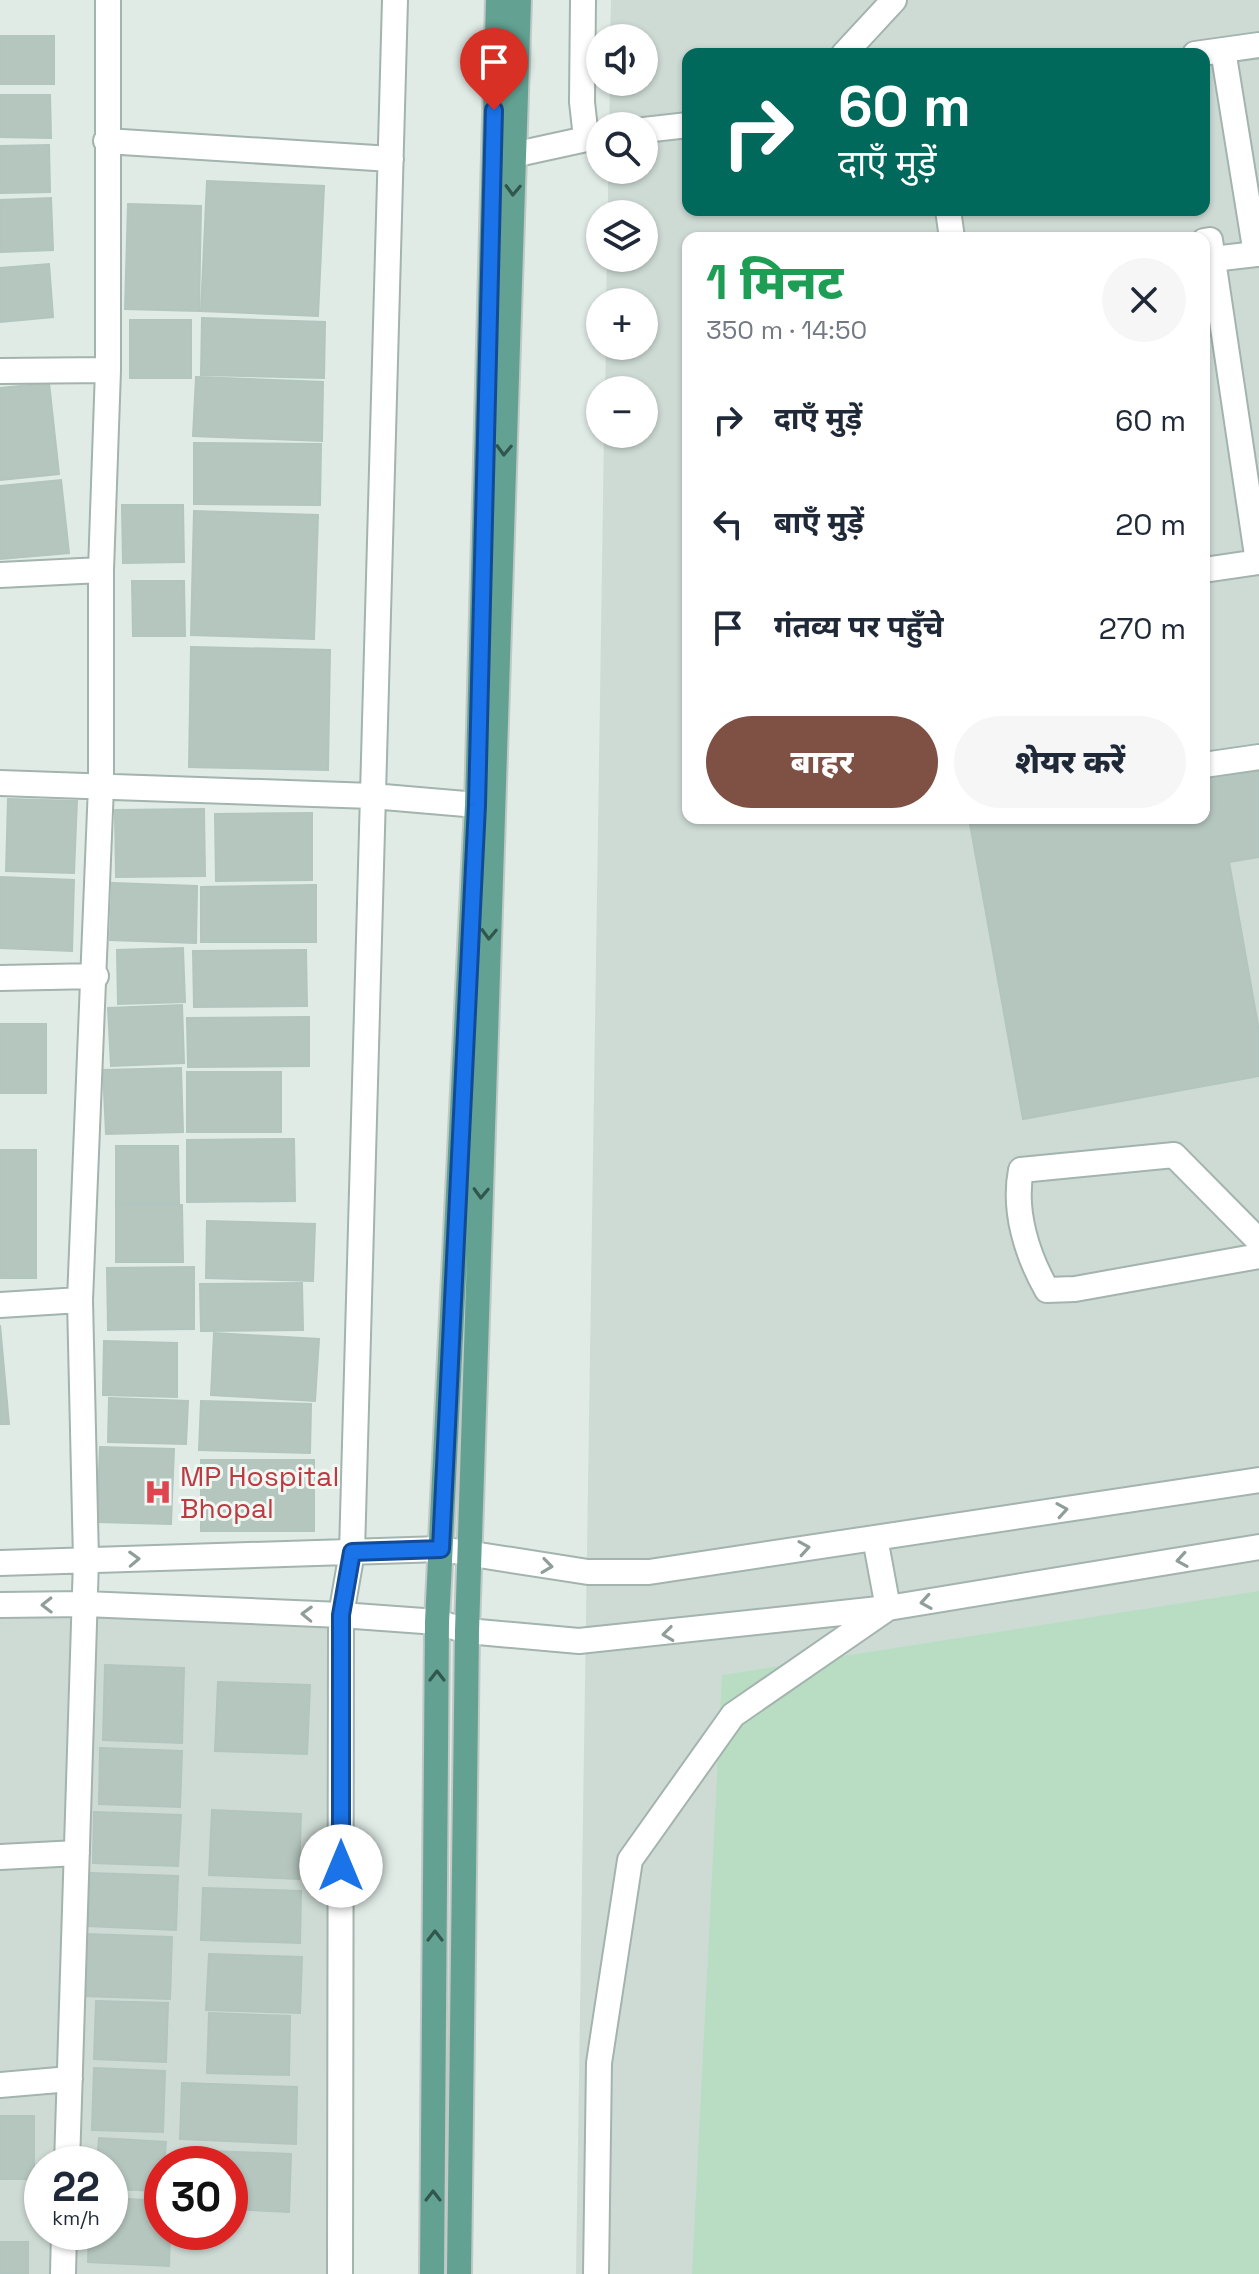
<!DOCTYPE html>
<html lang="hi">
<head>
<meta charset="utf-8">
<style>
	:root { --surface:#fff; --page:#f6f6f7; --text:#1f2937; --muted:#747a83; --accent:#7f5044 }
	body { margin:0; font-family:"Space Grotesk","Noto Sans Devanagari",sans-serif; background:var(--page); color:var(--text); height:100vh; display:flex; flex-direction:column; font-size:30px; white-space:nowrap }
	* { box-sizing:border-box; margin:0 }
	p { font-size:26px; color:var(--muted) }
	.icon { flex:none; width:44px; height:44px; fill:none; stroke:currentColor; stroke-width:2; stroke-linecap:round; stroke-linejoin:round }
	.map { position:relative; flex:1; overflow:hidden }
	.panel { position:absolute; left:682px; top:232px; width:528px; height:592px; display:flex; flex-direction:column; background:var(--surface); border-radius:16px; box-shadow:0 2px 6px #0004 }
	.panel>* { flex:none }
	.guide { position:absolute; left:682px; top:48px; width:528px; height:168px; border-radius:16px; box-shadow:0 2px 6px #0004; background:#00695c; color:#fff; overflow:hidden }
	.tools { position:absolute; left:586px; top:24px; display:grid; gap:16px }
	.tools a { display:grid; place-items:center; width:72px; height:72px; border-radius:50%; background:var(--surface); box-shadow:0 2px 6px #0004; font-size:40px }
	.speed { position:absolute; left:24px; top:2146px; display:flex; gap:16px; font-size:40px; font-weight:700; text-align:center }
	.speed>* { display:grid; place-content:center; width:104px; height:104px; border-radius:50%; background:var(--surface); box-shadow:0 2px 6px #0004; line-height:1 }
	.speed small { font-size:20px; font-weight:400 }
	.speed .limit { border:12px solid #d22; background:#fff; color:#111 }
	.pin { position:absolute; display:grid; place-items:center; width:68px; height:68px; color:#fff; margin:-82px -34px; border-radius:50% 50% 50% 0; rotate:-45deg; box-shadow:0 0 8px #0007 }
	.pin .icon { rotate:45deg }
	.me { position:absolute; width:88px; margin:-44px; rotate:0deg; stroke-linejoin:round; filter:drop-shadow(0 0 6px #0008) }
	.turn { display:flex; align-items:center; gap:28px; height:168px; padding:0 24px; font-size:36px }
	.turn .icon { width:104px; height:104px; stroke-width:2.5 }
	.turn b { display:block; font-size:56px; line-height:68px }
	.round { display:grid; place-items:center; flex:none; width:84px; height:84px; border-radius:42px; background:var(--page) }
	.summary { display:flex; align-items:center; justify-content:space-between; height:136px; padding:0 24px }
	h1 { font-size:48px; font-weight:800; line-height:60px; color:#1e9e55 }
	.action { display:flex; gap:16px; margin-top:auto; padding:16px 24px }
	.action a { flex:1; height:92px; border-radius:48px; background:var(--accent); color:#fff; font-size:32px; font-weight:800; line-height:92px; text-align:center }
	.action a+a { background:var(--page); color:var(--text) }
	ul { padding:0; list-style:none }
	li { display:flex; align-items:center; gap:24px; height:104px; padding:0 24px }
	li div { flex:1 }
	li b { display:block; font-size:30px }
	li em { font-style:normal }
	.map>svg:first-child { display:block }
	.built { fill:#cedbd5; fill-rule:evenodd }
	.green { fill:#b8ddc3 }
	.building { fill:#b5c6bf; stroke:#b2c5be; stroke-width:2 }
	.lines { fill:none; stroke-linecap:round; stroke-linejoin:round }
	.minor-casing { stroke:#a3b3ad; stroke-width:28 }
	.major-casing { stroke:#c1c8c6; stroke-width:28 }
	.minor { stroke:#fff; stroke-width:24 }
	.major { stroke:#63a293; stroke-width:24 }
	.oneway { stroke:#31564c }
	.oneway2 { stroke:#909e9a }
	.route-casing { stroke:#114b97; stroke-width:20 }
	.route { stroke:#1a73e8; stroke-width:14 }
	.labels { text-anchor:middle; stroke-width:6; stroke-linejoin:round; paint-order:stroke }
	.health-label { font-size:28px; fill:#be3a42; stroke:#f0f8f4; text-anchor:start }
</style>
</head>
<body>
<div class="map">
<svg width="1259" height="2274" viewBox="0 0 1259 2274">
	<rect width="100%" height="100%" fill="#e0ebe6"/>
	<path class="built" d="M611 0H1259V2274H576L604 434H644V390H605L606 346H644V302H606L607 258H644V214H608V170H644V126H609L610 82H644V38H610ZM688 54H1204V210H688ZM688 238H1204V818H688Z
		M0 1614 341 1615 340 2274H0ZM42 2164H110V2232H42ZM162 2164H230V2232H162Z"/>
	<path class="green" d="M1259 1591V2274H692L722 1675Z"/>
	<path class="building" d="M0 36H54V84H0Z
		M0 95H50L51 138 0 137Z
		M49 145 50 192 0 193V146Z
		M207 181 324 186 318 316 201 311Z
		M51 198 53 250 1 252 0 200Z
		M128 204 201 206 199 311 125 309Z
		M49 264 53 317 0 322V268Z
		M202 318 325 322 324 378 201 375Z
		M130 320H191V378H130Z
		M196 377 323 382 322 441 193 436Z
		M49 383 59 474 0 480V388Z
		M194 443 321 444 320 505 194 504Z
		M61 480 69 553 0 559V486Z
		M122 505H183L184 562 123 563Z
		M194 511 318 515 314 639 191 635Z
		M132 581H184L185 636H133Z
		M191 647 330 650 328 770 189 767Z
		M1259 763V857L1229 862 1259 1031V1076L1023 1119 969 818H1204V773Z
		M8 799 77 801 74 873 6 871Z
		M204 809 205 876 116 877 115 810Z
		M312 813V880L216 881 215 814Z
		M0 877 74 880 72 951 0 948Z
		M112 883 197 886 196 943 110 940Z
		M316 885V942H201V887Z
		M183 948 185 1002 118 1004 117 950Z
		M306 950 307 1006 194 1007 193 951Z
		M182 1005 184 1063 111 1066 108 1008Z
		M309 1017V1066L188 1067 187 1018Z
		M0 1024H46V1093H0Z
		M181 1068 183 1132 106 1134 103 1070Z
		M187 1072H281V1132H187Z
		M294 1139 295 1201 187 1202V1140Z
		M116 1146H178L179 1203H116Z
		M0 1150H36V1278H0Z
		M116 1205H182L183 1262H116Z
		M207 1221 315 1224 313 1281 206 1278Z
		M194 1267V1329L108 1330 107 1268Z
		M302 1283 303 1330 201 1331 200 1284Z
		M0 1325 9 1424H0Z
		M214 1333 319 1339 315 1401 211 1395Z
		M104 1341 177 1343V1397L103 1395Z
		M109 1398 188 1401 186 1444 108 1442Z
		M201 1401 311 1404 310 1453 199 1450Z
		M100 1447 174 1449 171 1524 97 1522Z
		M201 1460H314V1531H201Z
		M105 1665 184 1668 182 1743 103 1740Z
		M218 1682 310 1685 307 1754 215 1751Z
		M100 1748 182 1751 180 1807 99 1804Z
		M212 1810 301 1814 299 1879 209 1875Z
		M94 1812 181 1815 178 1866 93 1863Z
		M90 1873 178 1876 176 1930 88 1926Z
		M203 1888 301 1891 300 1943 201 1940Z
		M85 1934 172 1937 170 1999 83 1996Z
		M209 1954 302 1957 300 2013 206 2010Z
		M96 2001 168 2003 166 2062 94 2059Z
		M209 2013 290 2016 289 2075 207 2073Z
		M94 2068 165 2071 163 2132 92 2130Z
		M182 2083 297 2087 296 2144 180 2139Z
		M0 2116H34V2179H0Z
		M99 2138 166 2142 162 2191 110 2189V2164H97Z
		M184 2150 291 2154 289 2212 230 2209V2164H183Z
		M110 2198 162 2201V2232H170L169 2266 88 2262 89 2232H110Z
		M0 2242H28V2274H0Z"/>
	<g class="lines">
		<g class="minor-casing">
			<path id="minor" d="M583 0 582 102 586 138
				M844 54 894 0
				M1195 54 1259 45
				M644 130 688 125
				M106 141 391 159
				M513 155 600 136
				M948 210 952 238
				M1204 241 1210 240 1258 562 1204 570
				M1213 259 1256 254 1223 50
				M0 371 108 370
				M0 575 101 570
				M1204 765 1259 757
				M0 783 372 796 477 805
				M0 978 96 976
				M1259 1241 1174 1155 1021 1170C1013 1211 1027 1255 1047 1290L1075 1289 1259 1256
				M0 1305 80 1300
				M0 1563 441 1549 588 1572H649L1259 1480
				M0 1605 85 1604 341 1615 437 1622 467 1631 579 1641 888 1608 1259 1547
				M0 1857 77 1853
				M0 2085 70 2079
				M67 2164 86 1560 80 1300 101 786V570L108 370V0
				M63 2274 64 2232
				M340 2274 341 1615 352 1552 395 0
				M596 2274 599 2063 630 1860 733 1715 888 1608 875 1538"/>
		</g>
		<g class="major-casing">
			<path id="major" d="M432 2274 437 1622 477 805 498 0
				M459 2274 467 1631 519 0"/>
		</g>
		<use href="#minor" class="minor"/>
		<use href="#major" class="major"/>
	</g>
	<defs><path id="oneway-chevron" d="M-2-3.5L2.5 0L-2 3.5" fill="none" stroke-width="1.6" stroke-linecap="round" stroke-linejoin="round" transform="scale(2)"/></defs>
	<g class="oneway">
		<use href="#oneway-chevron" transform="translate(513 190) rotate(92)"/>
		<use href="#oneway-chevron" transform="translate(504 450) rotate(92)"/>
		<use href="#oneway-chevron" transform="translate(489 934) rotate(92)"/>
		<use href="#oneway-chevron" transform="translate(481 1193) rotate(92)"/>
		<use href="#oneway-chevron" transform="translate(437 1676) rotate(-90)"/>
		<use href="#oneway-chevron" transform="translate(435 1936) rotate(-90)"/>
		<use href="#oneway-chevron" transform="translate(433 2196) rotate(-90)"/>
	</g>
	<g class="oneway2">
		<use href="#oneway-chevron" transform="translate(1062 1510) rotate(-9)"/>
		<use href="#oneway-chevron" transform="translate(804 1548) rotate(-9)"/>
		<use href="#oneway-chevron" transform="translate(134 1559) rotate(-2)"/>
		<use href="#oneway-chevron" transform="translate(1182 1560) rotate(171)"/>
		<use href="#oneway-chevron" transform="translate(547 1566) rotate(8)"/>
		<use href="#oneway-chevron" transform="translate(926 1602) rotate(171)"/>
		<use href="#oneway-chevron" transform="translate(47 1605) rotate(179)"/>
		<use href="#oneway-chevron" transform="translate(307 1614) rotate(-178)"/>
		<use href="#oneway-chevron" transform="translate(668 1634) rotate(173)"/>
	</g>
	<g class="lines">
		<g class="route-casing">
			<path id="route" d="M341 1866V1615L352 1552 441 1549 477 805 494 110"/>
		</g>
		<use href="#route" class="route"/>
	</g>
	<defs>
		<g id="hospital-bare" transform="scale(2.16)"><path d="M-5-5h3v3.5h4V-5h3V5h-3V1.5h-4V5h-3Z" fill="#e0444e" stroke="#f0f8f4" stroke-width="2.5" paint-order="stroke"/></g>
	</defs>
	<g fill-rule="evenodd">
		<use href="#hospital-bare" x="158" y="1492"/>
	</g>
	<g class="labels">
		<g class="health-label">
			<text x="180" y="1486">MP Hospital<tspan x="180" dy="32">Bhopal</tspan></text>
		</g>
	</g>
</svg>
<div class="tools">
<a><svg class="icon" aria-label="sound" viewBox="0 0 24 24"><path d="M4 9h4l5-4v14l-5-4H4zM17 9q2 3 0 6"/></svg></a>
<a><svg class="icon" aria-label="search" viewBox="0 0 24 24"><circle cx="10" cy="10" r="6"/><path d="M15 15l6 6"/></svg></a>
<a><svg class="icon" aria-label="layers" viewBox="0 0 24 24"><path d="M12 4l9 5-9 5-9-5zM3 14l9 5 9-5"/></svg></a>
<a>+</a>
<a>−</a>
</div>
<div class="speed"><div>22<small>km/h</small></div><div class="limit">30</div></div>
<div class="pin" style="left:494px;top:110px;background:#d93025"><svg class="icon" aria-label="arrive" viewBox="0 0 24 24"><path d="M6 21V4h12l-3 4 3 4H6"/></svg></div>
<svg class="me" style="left:341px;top:1866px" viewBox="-20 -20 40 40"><circle r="19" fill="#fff"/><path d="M0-13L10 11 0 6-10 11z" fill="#1a73e8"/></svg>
<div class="guide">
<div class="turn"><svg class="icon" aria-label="right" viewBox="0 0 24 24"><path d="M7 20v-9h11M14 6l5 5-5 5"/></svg><div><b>60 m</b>दाएँ मुड़ें</div></div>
</div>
<section class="panel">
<div class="summary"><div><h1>1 मिनट</h1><p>350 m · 14:50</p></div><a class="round"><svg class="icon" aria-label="close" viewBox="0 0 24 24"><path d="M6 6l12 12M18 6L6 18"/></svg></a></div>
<ul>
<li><svg class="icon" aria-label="right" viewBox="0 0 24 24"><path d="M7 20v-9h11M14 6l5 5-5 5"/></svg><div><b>दाएँ मुड़ें</b></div><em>60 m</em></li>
<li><svg class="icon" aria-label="left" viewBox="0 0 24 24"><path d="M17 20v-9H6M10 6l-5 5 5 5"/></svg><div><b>बाएँ मुड़ें</b></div><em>20 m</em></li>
<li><svg class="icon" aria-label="arrive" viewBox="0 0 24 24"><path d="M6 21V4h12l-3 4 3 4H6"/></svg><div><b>गंतव्य पर पहुँचे</b></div><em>270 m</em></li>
</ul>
<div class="action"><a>बाहर</a><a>शेयर करें</a></div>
</section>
</div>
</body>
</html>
